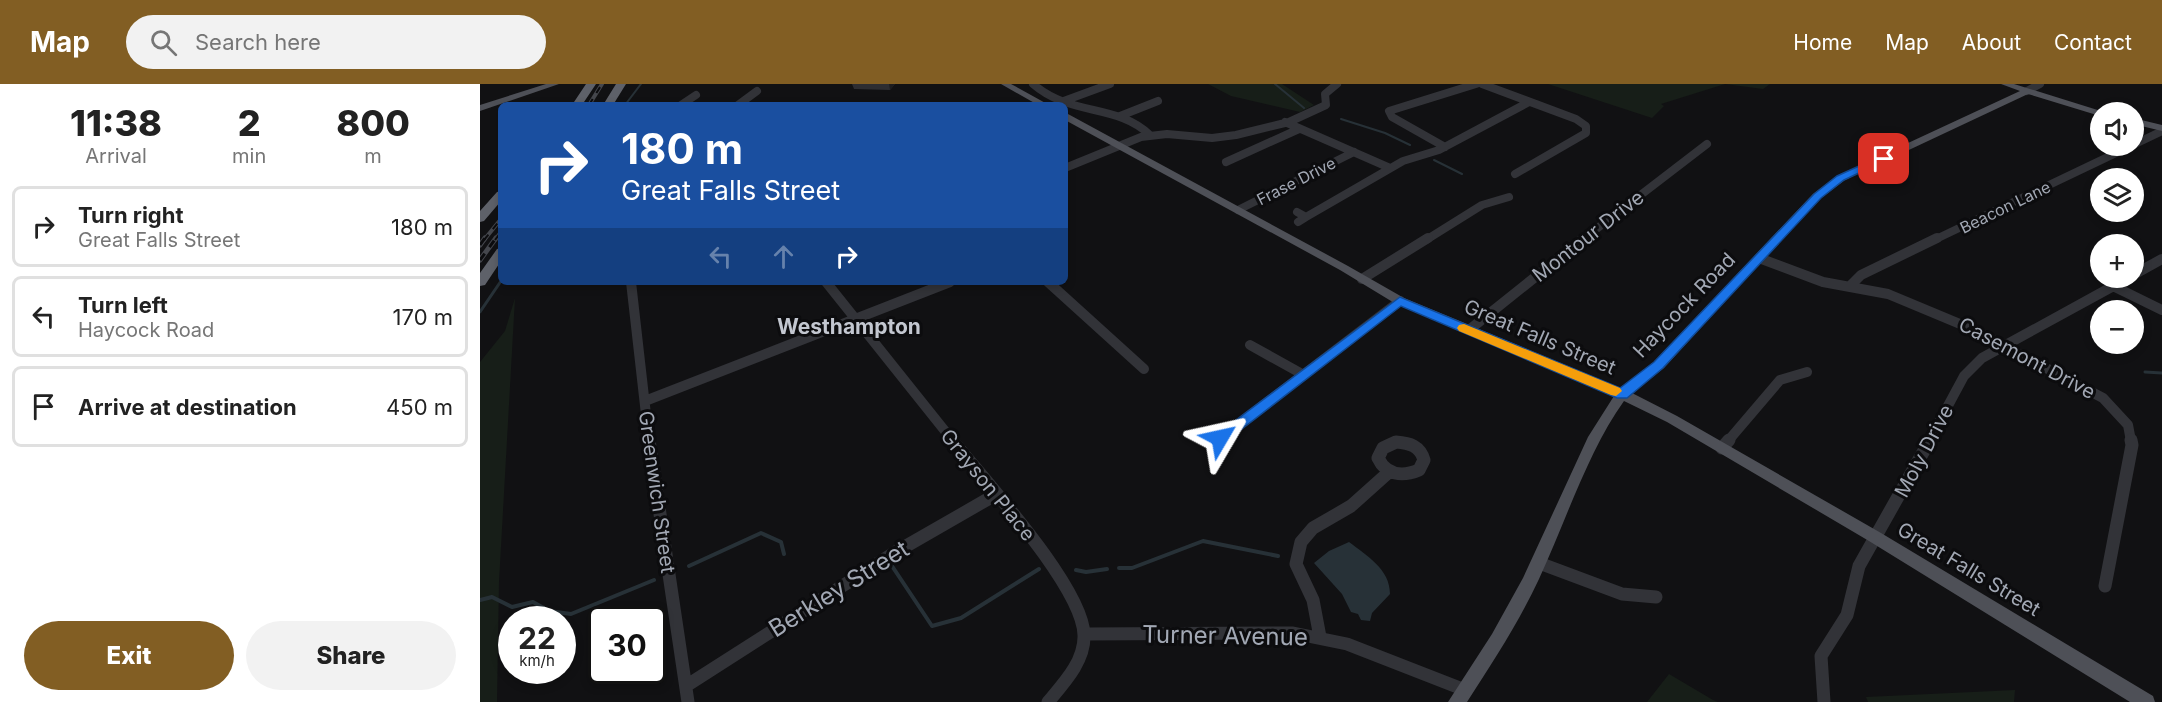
<!DOCTYPE html>
<html lang="en">
<head>
<meta charset="utf-8">
<style>
	:root { --surface:#fff; --page:#f2f2f2; --text:#222; --muted:#767676; --line:#e0e0e0; --accent:#825e23 }
	body { margin:0; font-family:Inter,sans-serif; background:var(--page); color:var(--text); height:100vh; display:flex; flex-direction:column; font-size:22px; white-space:nowrap }
	* { box-sizing:border-box; margin:0 }
	p { font-size:20px; color:var(--muted) }
	.icon { flex:none; width:33px; height:33px; fill:none; stroke:currentColor; stroke-width:2; stroke-linecap:round; stroke-linejoin:round }
	.map { position:relative; flex:1; overflow:hidden }
	.sheet { display:flex; flex-direction:column; background:var(--surface); width:480px }
	.sheet>* { flex:none }
	.top-card { position:absolute; left:18px; top:18px; width:570px; height:183px; border-radius:9px; box-shadow:0 3px 9px #0003; background:#1a4fa0; color:#fff; overflow:hidden }
	.buttons { position:absolute; left:1610px; top:18px; display:grid; gap:12px }
	.buttons a { display:grid; place-items:center; width:54px; height:54px; border-radius:50%; background:var(--surface); box-shadow:0 3px 9px #0003; font-size:30px }
	.speed { position:absolute; left:18px; top:522px; display:flex; gap:12px; font-size:30px; font-weight:700; text-align:center }
	.speed>* { display:grid; place-content:center; width:78px; height:78px; border-radius:50%; background:var(--surface); box-shadow:0 3px 9px #0003; line-height:1 }
	.speed small { font-size:15px; font-weight:400 }
	.speed .limit { border:3px solid #111; border-radius:9px; background:#fff; color:#111 }
	.pin { position:absolute; display:grid; place-items:center; width:51px; height:51px; color:#fff; margin:-26px; border-radius:12px; box-shadow:0 3px 9px #0006 }
	.me { position:absolute; width:66px; margin:-33px; rotate:54deg; stroke-linejoin:round; filter:drop-shadow(0 0 4px #0008) }
	.turn { display:flex; align-items:center; gap:21px; height:126px; padding:0 24px; font-size:27px }
	.turn .icon { width:78px; height:78px; stroke-width:2.5 }
	.turn b { display:block; font-size:42px; line-height:51px }
	.lanes { display:flex; align-items:center; height:57px; padding:0 24px; background:#0003; justify-content:center; gap:30px; direction:ltr }
	.lanes .off { opacity:.35 }
	.eta { display:flex; justify-content:space-evenly; align-items:center; height:102px; text-align:center }
	.eta b { font-size:36px; font-weight:800; line-height:42px }
	.cta { display:flex; gap:12px; margin-top:auto; padding:12px 24px }
	.cta a { flex:1; height:69px; border-radius:36px; background:var(--accent); color:#fff; font-size:24px; font-weight:800; line-height:69px; text-align:center }
	.cta a+a { background:var(--page); color:var(--text) }
	ul { padding:0; list-style:none }
	li { display:flex; align-items:center; gap:18px; height:81px; margin:0 12px 9px; padding:0 12px; border:3px solid var(--line); border-radius:9px }
	li div { flex:1 }
	li b { display:block; font-size:22px }
	li em { font-style:normal }
	header { display:flex; align-items:center; gap:36px; box-sizing:border-box; height:84px; padding:0 30px; background:var(--accent); color:#fff }
	header strong { font-size:28px }
	nav { display:flex; gap:33px; margin-inline-start:auto; font-size:21px }
	.search { width:420px; height:54px; background:var(--page); display:flex; align-items:center; gap:15px; box-sizing:border-box; padding:0 21px; border-radius:33px; color:var(--muted); font-size:22px }
	main { display:flex; flex:1; min-height:0 }
	.map>svg:first-child { display:block }
	.green { fill:#171e18 }
	.water { fill:#273137 }
	.lines { fill:none; stroke-linecap:round; stroke-linejoin:round }
	.stream-far2 { stroke:#273137; stroke-width:2 }
	.stream-far1 { stroke:#273137; stroke-width:3 }
	.stream { stroke:#273137; stroke-width:4 }
	.minor-far2 { stroke:#323338; stroke-width:8 }
	.minor-far1 { stroke:#323338; stroke-width:10 }
	.minor { stroke:#323338; stroke-width:13 }
	.major { fill:#4e5057; fill-rule:evenodd }
	.highway { fill:#5e6169; fill-rule:evenodd }
	.rail-far1-casing { stroke:#45474d; stroke-width:4 }
	.rail-casing { stroke:#45474d; stroke-width:5 }
	.rail-far1 { stroke:#0c0c0e; stroke-width:2; stroke-dasharray:7; stroke-linecap:butt }
	.rail { stroke:#0c0c0e; stroke-width:3; stroke-dasharray:8; stroke-linecap:butt }
	.wall { fill:#2d2d31 }
	.shaded-wall { fill:#1c1c1f }
	.route { fill:#1a73e8; stroke:#114b97; stroke-width:1.5 }
	.slow { fill:#f59e0b }
	.labels { text-anchor:middle; stroke-width:6; stroke-linejoin:round; paint-order:stroke }
	.far-street-label { font-size:16px; fill:#a2a8b4; stroke:#0c0c0e }
	.street-label { font-size:20px; fill:#a2a8b4; stroke:#0c0c0e }
	.neighbourhood-label { font-size:21px; font-weight:bold; fill:#c3c7d0; stroke:#0c0c0e }
	.near-street-label { font-size:24px; fill:#a2a8b4; stroke:#0c0c0e }
</style>
</head>
<body>
<header>
<strong>Map</strong>
<div class="search"><svg class="icon" aria-label="search" viewBox="0 0 24 24"><circle cx="10" cy="10" r="6"/><path d="M15 15l6 6"/></svg>Search here</div>
<nav><a>Home</a><a>Map</a><a>About</a><a>Contact</a></nav>
</header>
<main>
<section class="sheet">
<div class="eta">
<div><b>11:38</b><p>Arrival</p></div>
<div><b>2</b><p>min</p></div>
<div><b>800</b><p>m</p></div>
</div>
<ul>
<li><svg class="icon" aria-label="right" viewBox="0 0 24 24"><path d="M7 20v-9h11M14 6l5 5-5 5"/></svg><div><b>Turn right</b><p>Great Falls Street</p></div><em>180 m</em></li>
<li><svg class="icon" aria-label="left" viewBox="0 0 24 24"><path d="M17 20v-9H6M10 6l-5 5 5 5"/></svg><div><b>Turn left</b><p>Haycock Road</p></div><em>170 m</em></li>
<li><svg class="icon" aria-label="arrive" viewBox="0 0 24 24"><path d="M6 21V4h12l-3 4 3 4H6"/></svg><div><b>Arrive at destination</b></div><em>450 m</em></li>
</ul>
<div class="cta"><a>Exit</a><a>Share</a></div>
</section>
<div class="map">
<svg width="1682" height="618" viewBox="0 0 1682 618">
	<rect width="100%" height="100%" fill="#111113"/>
	<path class="green" d="M728 0H802L834 21 820 28 751 12Z
		M1068 0H1290L1283 5 1245 0 1181 20 1184 22 1172 34Z
		M35 214 19 498 17 618H0V278L25 247Z
		M1189 590 1233 616 1238 618H1167Z
		M1535 606 1534 618H1388L1386 613Z"/>
	<path class="water" d="M869 458C887 472 910 485 910 510L892 529 890 537 881 536 878 530 871 528 862 510 834 479 849 467Z"/>
	<g class="lines">
		<path class="stream-far2" d="M795 0 824 24
			M145 21 161 0
			M861 35 905 49 930 61
			M954 76 982 90"/>
		<path class="stream-far1" d="M0 228 21 197
			M1665 288 1682 289"/>
		<path class="stream" d="M209 482 281 449 301 458 304 470
			M412 482 452 542 481 534 559 485
			M639 484H652L723 457 798 472
			M596 486 606 488 627 485
			M0 516 12 513 32 523 53 518 69 527 91 530 174 496"/>
		<path class="minor-far2" d="M553 0C591 33 637 19 670 51
			M1002 0 1096 35 1106 42V49L1035 90
			M1547 7 1560 0
			M581 18 630 0
			M201 21 216 11
			M258 21 277 7
			M640 32 678 17
			M805 38 910 84
			M965 63 912 33 909 27 996 0
			M746 78 819 45
			M585 84 661 53 687 50 732 54 756 51 809 38 846 21 845 10 857 0
			M758 126 874 68
			M817 128 826 133 818 138
			M826 133 923 77 959 66 1049 18
			M946 156 1002 121 1029 113
			M1102 156 1227 60
			M1454 156 1682 47"/>
		<path class="minor-far1" d="M1279 174 1343 198 1408 210 1492 245 1623 314 1648 341 1651 357
			M1653 191 1682 175
			M882 195 948 154
			M151 198 169 357
			M346 198 473 357
			M568 198 664 285
			M1370 202 1381 191 1457 154
			M1633 202 1682 226
			M989 246 1104 154
			M770 261 824 291
			M165 317 470 198
			M740 354 920 217
			M1248 357 1300 296 1327 288
			M1449 357 1484 292 1502 274 1648 194"/>
		<path class="minor" d="M169 356 208 618
			M472 356C504 396 603 503 604 551 605 577 584 599 568 618
			M916 358C930 359 940 362 944 376L939 386C922 393 906 391 898 374L903 364Z
			M1242 364 1249 356
			M1059 479 1142 510 1176 513
			M1625 502 1652 361 1651 356
			M605 550 813 549 867 560 985 606
			M840 553 833 516 816 480 821 458 833 444 871 422 909 388
			M206 602 414 469 515 411
			M1344 618 1341 572 1367 531 1379 482 1450 356"/>
		<path class="major" d="M66 0H79L0 27V21Z
			M521 0H531L569 21H558Z
			M1521 0H1534L1624 28H1620V32L1548 10 1365 96 1341 114 1318 137 1184 284 1152 309 1197 332 1401 449 1673 612 1675 618H1650L1389 457 1187 338 1144 317C1108 367 1085 439 1059 495 1039 538 1013 578 987 618H968L1012 550 1043 494 1108 353 1134 312 916 220 860 186 585 36V29L588 30 868 182 924 214 1141 304 1174 278 1333 110 1357 92 1540 7Z
			M1653 34 1682 41V47L1653 40Z"/>
		<path class="highway" d="M106 0H116L102 21H92Z
			M136 0H146L133 21H123Z
			M21 107V117L4 137 0 138V127L17 108Z
			M21 164V177L5 201 0 202V189L17 165Z"/>
		<g class="rail-far1-casing">
			<path id="rail-far1" d="M109 21 122 0
				M4 156 21 135
				M15 156 21 148"/>
		</g>
		<g class="rail-casing">
			<path id="rail" d="M0 161 5 154
				M0 176 16 154"/>
		</g>
		<use href="#rail-far1" class="rail-far1"/>
		<use href="#rail" class="rail"/>
	</g>
	<path class="wall" d="M372 0H415L410 6 374 5Z"/>
	<path class="shaded-wall" d="M409 0H415L410 6Z"/>
	<path class="route" d="M1401 72 1409 75 1364 96 1341 114 1183 284 1147 314H1137L921 222 745 358H734L732 354 920 213 1140 304 1174 278 1334 110 1357 92Z"/>
	<path class="slow" d="M984 240 1140 304 1142 307 1136 312 1131 311 979 247 977 244 979 241Z"/>
	<g class="labels">
		<g class="far-street-label">
			<text transform="translate(816 97) rotate(-27)" y="6">Frase Drive</text>
			<text transform="translate(1525 123) rotate(-26)" y="6">Beacon Lane</text>
		</g>
		<g class="street-label">
			<text transform="translate(1108 152) rotate(-38)" y="7">Montour Drive</text>
			<text transform="translate(1204 221) rotate(-46)" y="7">Haycock Road</text>
			<text transform="translate(1060 253) rotate(23)" y="7">Great Falls Street</text>
			<text transform="translate(1547 274) rotate(28)" y="7">Casemont Drive</text>
			<text transform="translate(1444 367) rotate(-62)" y="7">Moly Drive</text>
			<text transform="translate(508 401) rotate(51)" y="7">Grayson Place</text>
			<text transform="translate(177 408) rotate(82)" y="7">Greenwich Street</text>
			<text transform="translate(1489 485) rotate(31)" y="7">Great Falls Street</text>
		</g>
		<g class="neighbourhood-label">
			<text x="369" y="250">Westhampton</text>
		</g>
		<g class="near-street-label">
			<text transform="translate(359 505) rotate(-32)" y="8">Berkley Street</text>
			<text transform="translate(745 552) rotate(1)" y="8">Turner Avenue</text>
		</g>
	</g>
</svg>
<div class="buttons">
<a><svg class="icon" aria-label="sound" viewBox="0 0 24 24"><path d="M4 9h4l5-4v14l-5-4H4zM17 9q2 3 0 6"/></svg></a>
<a><svg class="icon" aria-label="layers" viewBox="0 0 24 24"><path d="M12 4l9 5-9 5-9-5zM3 14l9 5 9-5"/></svg></a>
<a>+</a>
<a>−</a>
</div>
<div class="speed"><div>22<small>km/h</small></div><div class="limit">30</div></div>
<div class="pin" style="left:1404px;top:75px;background:#d93025"><svg class="icon" aria-label="arrive" viewBox="0 0 24 24"><path d="M6 21V4h12l-3 4 3 4H6"/></svg></div>
<svg class="me" style="left:740px;top:354px" viewBox="-20 -20 40 40"><path d="M0-17L14 15 0 8-14 15z" fill="#1a73e8" stroke="#fff" stroke-width="4"/></svg>
<div class="top-card">
<div class="turn"><svg class="icon" aria-label="right" viewBox="0 0 24 24"><path d="M7 20v-9h11M14 6l5 5-5 5"/></svg><div><b>180 m</b>Great Falls Street</div></div>
<div class="lanes"><svg class="icon off" aria-label="left" viewBox="0 0 24 24"><path d="M17 20v-9H6M10 6l-5 5 5 5"/></svg><svg class="icon off" aria-label="ahead" viewBox="0 0 24 24"><path d="M12 20V5M6 11l6-6 6 6"/></svg><svg class="icon" aria-label="right" viewBox="0 0 24 24"><path d="M7 20v-9h11M14 6l5 5-5 5"/></svg></div>
</div>
</div>
</main>
</body>
</html>
